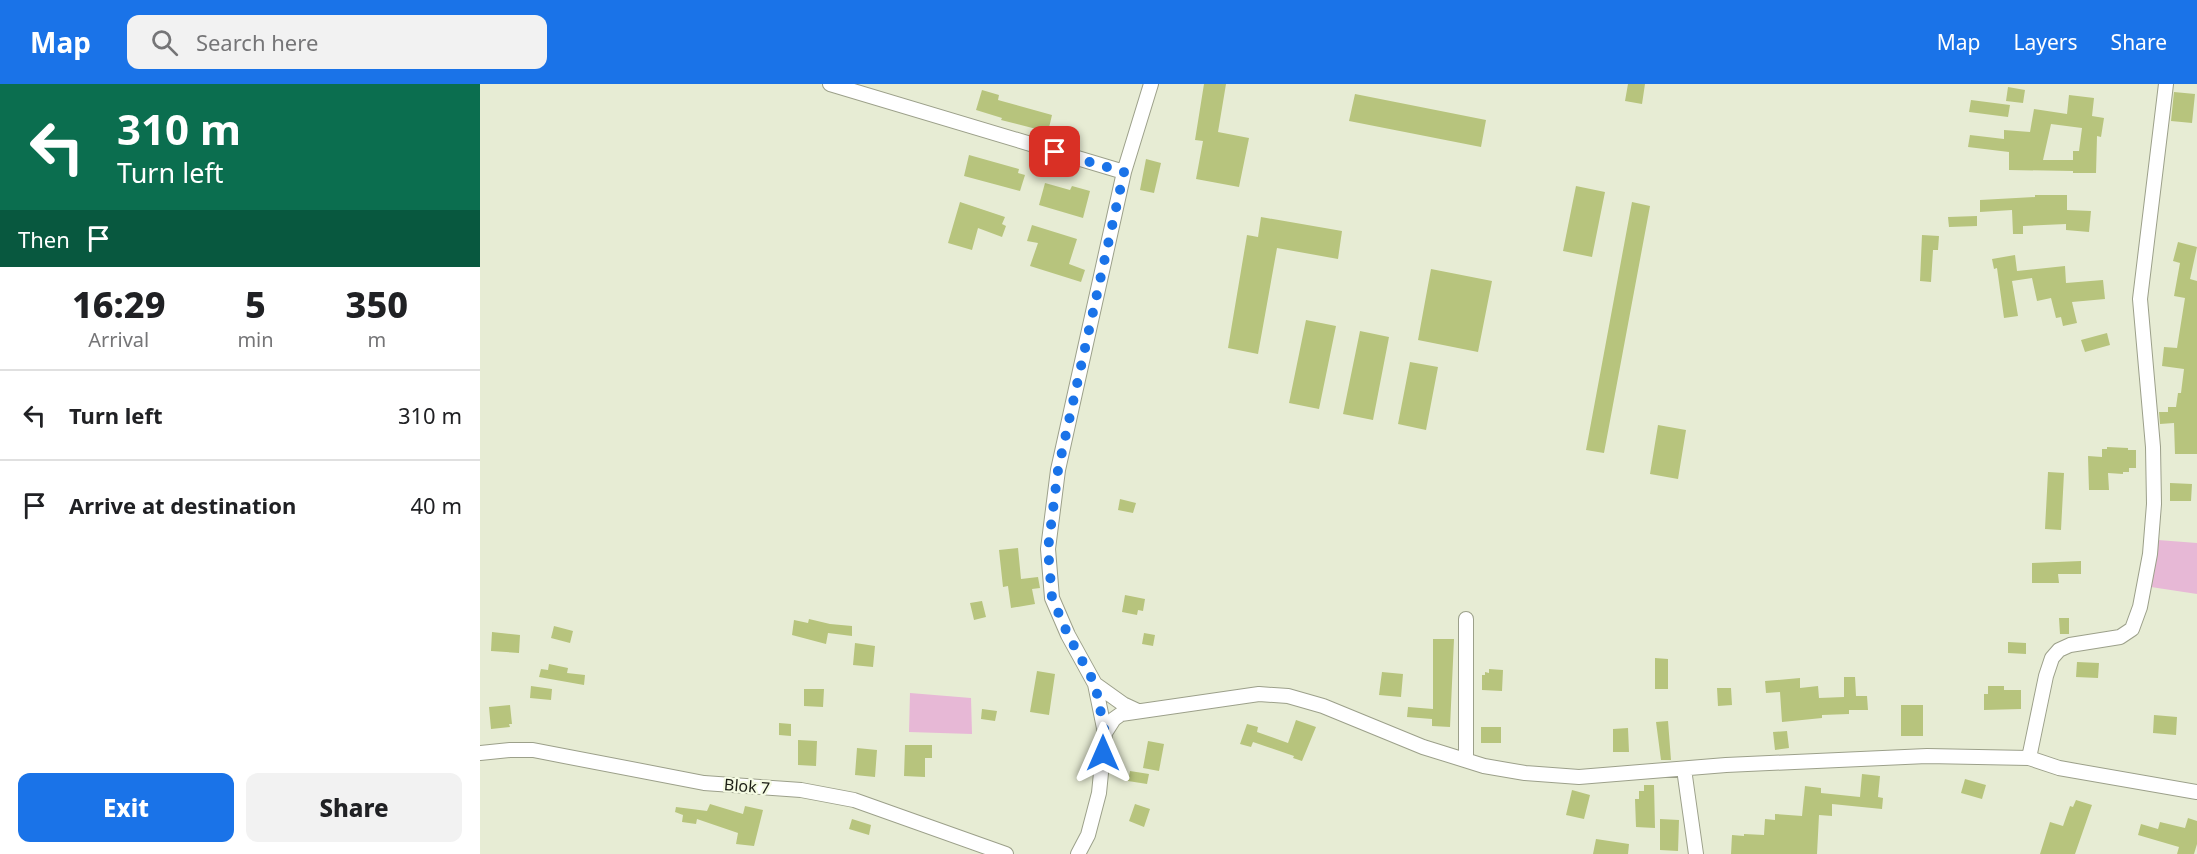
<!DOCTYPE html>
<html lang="en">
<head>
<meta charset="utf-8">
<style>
	:root { --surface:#fff; --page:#f2f2f2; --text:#202124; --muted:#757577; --line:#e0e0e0; --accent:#1a73e8 }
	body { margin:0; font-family:"Noto Sans",sans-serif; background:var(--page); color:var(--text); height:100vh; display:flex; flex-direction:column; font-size:22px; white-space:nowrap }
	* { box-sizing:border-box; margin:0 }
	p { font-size:20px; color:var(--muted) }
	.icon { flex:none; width:33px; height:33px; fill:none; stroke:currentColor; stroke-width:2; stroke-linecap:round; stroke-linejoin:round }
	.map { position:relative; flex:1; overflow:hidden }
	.panel { display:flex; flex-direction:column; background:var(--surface); width:480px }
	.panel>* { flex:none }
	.guide { background:#0b6e4f; color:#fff; overflow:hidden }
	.pin { position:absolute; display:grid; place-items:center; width:51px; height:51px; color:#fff; margin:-26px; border-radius:12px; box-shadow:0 3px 9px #0006 }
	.me { position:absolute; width:66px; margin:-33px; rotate:0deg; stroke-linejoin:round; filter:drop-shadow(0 0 4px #0008) }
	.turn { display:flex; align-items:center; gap:21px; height:126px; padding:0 18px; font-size:27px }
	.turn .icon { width:78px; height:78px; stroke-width:2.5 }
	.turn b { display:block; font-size:42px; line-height:51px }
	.then { display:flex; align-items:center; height:57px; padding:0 18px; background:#0003; gap:12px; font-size:22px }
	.eta { display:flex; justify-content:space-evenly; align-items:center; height:102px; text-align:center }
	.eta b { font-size:36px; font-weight:800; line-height:42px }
	.primary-button { display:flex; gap:12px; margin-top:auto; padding:12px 18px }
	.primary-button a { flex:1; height:69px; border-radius:12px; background:var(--accent); color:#fff; font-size:24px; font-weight:800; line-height:69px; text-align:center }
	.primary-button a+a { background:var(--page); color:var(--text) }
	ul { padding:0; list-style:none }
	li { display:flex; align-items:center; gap:18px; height:90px; padding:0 18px; border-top:2px solid var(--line) }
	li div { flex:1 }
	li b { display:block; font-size:22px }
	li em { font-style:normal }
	header { display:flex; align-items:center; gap:36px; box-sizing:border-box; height:84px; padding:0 30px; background:var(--accent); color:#fff }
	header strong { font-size:28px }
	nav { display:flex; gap:33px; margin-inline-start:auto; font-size:21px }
	.search { width:420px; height:54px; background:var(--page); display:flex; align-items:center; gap:15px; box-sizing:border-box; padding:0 21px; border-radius:12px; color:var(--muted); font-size:22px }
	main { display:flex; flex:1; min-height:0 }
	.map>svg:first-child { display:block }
	.green { fill:#e7b8d6 }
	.building { fill:#b7c47d; fill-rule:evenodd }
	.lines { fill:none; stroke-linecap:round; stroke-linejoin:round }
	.minor-casing { stroke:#9ca08a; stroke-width:16 }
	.minor { stroke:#fff; stroke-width:14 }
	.route { stroke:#1a73e8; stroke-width:10; stroke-dasharray:0 18 }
	.labels { text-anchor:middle; stroke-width:4.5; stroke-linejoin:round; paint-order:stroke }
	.street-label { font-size:16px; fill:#1b1d14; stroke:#f4fae2 }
</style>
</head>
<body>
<header>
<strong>Map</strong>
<div class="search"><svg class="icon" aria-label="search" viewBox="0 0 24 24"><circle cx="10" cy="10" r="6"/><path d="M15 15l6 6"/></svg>Search here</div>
<nav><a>Map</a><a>Layers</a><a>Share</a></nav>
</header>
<main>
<section class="panel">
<div class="guide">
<div class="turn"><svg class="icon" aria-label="left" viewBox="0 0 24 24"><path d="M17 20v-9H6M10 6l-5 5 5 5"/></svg><div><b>310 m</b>Turn left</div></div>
<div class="then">Then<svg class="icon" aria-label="arrive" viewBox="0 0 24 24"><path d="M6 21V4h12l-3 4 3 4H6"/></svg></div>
</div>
<div class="eta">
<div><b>16:29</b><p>Arrival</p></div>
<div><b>5</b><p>min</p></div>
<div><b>350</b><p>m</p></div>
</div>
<ul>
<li><svg class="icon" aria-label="left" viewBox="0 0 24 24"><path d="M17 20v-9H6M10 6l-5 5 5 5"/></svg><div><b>Turn left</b></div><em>310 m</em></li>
<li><svg class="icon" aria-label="arrive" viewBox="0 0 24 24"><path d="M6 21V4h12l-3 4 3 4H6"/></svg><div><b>Arrive at destination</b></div><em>40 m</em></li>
</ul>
<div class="primary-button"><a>Exit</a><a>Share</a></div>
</section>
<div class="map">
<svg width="1717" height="770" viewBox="0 0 1717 770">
	<rect width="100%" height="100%" fill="#e7ecd4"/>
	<path class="green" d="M1678 456 1717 459V510L1671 503Z
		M430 609 491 614 492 650 429 648Z"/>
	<path class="building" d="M724 0H746L738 48 769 54 759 103 716 95 723 57 715 56Z
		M1148 0H1165L1162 20 1145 17Z
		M1528 3 1545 6 1543 19 1526 17Z
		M502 6 519 11 518 16 572 31 568 48 521 36 522 34 496 26Z
		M1694 8 1715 10 1712 39 1691 37Z
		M875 10 1006 36 1001 63 869 37Z
		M1589 11 1614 14 1612 32 1624 34 1621 53 1617 52 1616 89H1593V87L1529 86V68L1488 63 1490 51 1524 55V46L1550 48 1554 25 1587 30ZM1571 40 1602 44 1599 67H1593V76H1563Z
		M1491 16 1530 21 1528 33 1489 28Z
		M489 71 539 85 538 89 545 91 540 107 484 92Z
		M666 75 681 79 674 109 660 106Z
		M565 99 590 106 592 102 610 107 603 134 559 121Z
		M1096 102 1125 108 1112 173 1083 167Z
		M1555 111H1587V126L1611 127 1609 148 1586 146V140L1543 142V150H1533L1532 126 1500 128V116L1555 113Z
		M480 118 525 133 522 140 526 142 522 153 498 144 492 166 468 159Z
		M1152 118 1170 122 1124 369 1106 366Z
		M1497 132V142L1469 143 1468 133Z
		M781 133 862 147 858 175 797 164 778 270 748 264 767 151 778 153Z
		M552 141 597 155 589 180 605 186 601 198 550 182 558 159 547 157Z
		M1442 151 1459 152 1458 166H1453L1451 198 1440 197Z
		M1698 158 1717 163 1710 195 1717 197V370H1695L1694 339 1680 340 1679 328H1688V323H1696L1698 309H1701L1704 285 1682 282 1684 263 1697 264 1705 214 1694 212 1700 179 1693 177Z
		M1535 171 1537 187 1585 182 1586 199 1623 196 1625 215 1592 218 1597 239 1583 242 1581 233 1576 234 1571 214 1557 217 1552 194 1532 197 1538 232 1524 234 1517 184 1514 185 1512 175Z
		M951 185 1012 197 998 268 938 256Z
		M826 236 856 242 839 325 809 319Z
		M880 247 909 253 893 336 863 330Z
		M1627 249 1630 261 1605 268 1601 256Z
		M930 278 958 283 946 346 918 340Z
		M1178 341 1206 346 1198 395 1170 390Z
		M1627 363 1648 364V366H1656V384H1649V388H1643V390L1628 389 1629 406H1609L1608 372 1622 373V365H1627Z
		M1568 388 1584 389 1581 446 1565 445Z
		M1690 399 1712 400 1711 417H1690Z
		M640 415 656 419 653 429 638 426Z
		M538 464 541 495 558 493 560 504 552 505 555 520 531 524 528 502 523 503 519 466Z
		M1601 477V490H1578L1579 499H1552V479Z
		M645 511 665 515 663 527 658 526 657 531 642 528Z
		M502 517 506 533 494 536 490 519Z
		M1579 534H1589V550H1580Z
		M329 535 350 540 372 542V552L348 549 346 560 312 551 314 536 328 539Z
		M74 542 93 547 90 559 71 554Z
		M12 548 40 551 39 569 11 567Z
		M664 549 675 551 673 562 662 560Z
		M953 555H974L970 643 952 642V635L927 633 928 623 953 625Z
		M1528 558 1546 559V570L1528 569Z
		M375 559 395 562 393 583 373 581Z
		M1175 574 1188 575V605H1175Z
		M1597 578 1619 579 1618 594 1596 593Z
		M69 580 88 584 87 589 105 591 104 601 59 593 61 585 68 586Z
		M1009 585 1023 586 1022 607 1002 606V591H1005V588L1009 589Z
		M557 587 575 590 569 631 550 628Z
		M902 588 923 590 921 613 899 611Z
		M1364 593H1375L1376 612H1387L1388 626H1369V630L1342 631V634L1302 638 1300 608 1286 609 1285 597 1320 594V604L1338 602 1339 614 1364 613Z
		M51 602 72 605 71 616 50 614Z
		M1508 602H1524V606H1541V625L1504 626V610H1508Z
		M1237 604H1251L1252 621 1238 622Z
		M324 605H344L343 623 324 622Z
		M30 621 32 640H29L30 643 11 645 9 623Z
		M1421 621H1443V652H1421Z
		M502 625 517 627 515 637 501 635Z
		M1674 631 1697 633 1696 651 1673 649Z
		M816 636 836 643 822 677 813 674 814 672 773 658 771 663 760 660 767 640 778 643 777 648 808 659Z
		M1188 637 1191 676H1181L1176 638Z
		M299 639 311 640V652L299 651Z
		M1001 643H1021V659H1001Z
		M1148 644 1149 668H1133V645Z
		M1307 647 1309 664 1295 666 1293 648Z
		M318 656 337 657 336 682 318 681Z
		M668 657 684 660 679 687 663 684Z
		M425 661H452V674H445V693L424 692Z
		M377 664 397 666 395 693 375 691Z
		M650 687 669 690 667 700 648 697Z
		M1382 690 1400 692 1398 713 1403 714 1402 725 1352 720V732L1339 731 1337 770H1251L1252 751 1264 752V750L1284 751 1285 735 1295 736V730L1322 732 1325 702 1341 704V709L1380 713Z
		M1485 695 1506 701 1502 715 1481 709Z
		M1164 701H1174L1175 744 1156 743 1155 715H1159V707H1164Z
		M1092 706 1110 711 1104 735 1086 731Z
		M1596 716 1612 721 1595 770H1560L1570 738 1583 742 1590 722 1593 723Z
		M230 720 263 730 265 722 283 726 274 762 256 760 258 749 217 735 216 740 202 738 203 731 195 728 196 723 227 727Z
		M655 720 670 725 664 743 649 737Z
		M1708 734 1717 737V760L1714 770H1697L1699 763 1658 751 1661 740 1678 745 1680 738 1705 744Z
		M372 735 391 741 389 751 369 745Z
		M1180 735 1199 736 1198 767 1180 766Z
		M1116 755 1149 760 1148 770H1113Z"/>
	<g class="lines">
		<g class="minor-casing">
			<path id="minor" d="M350 0 644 88
				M1686 0 1660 215 1673 363 1674 420 1670 470 1660 523 1652 545 1640 553 1590 561 1579 566 1572 574 1566 592 1549 674 1579 684 1717 708
				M615 600 643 620 658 627
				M625 649 634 635 641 630 779 610 808 612 843 622 943 663 1004 682 1045 689 1099 693 1246 681 1447 672 1549 674
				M0 669 30 666H53L224 699 321 706 374 716 526 770
				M986 676V535
				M1204 685 1216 770
				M598 770 608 751 619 709 625 649 615 600 588 551 572 514 568 465 578 386 644 88 671 0"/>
		</g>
		<use href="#minor" class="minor"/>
	</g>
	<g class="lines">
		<path class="route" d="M575 68 644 88 578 386 568 465 572 514 588 551 615 600 625 649 623 669"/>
	</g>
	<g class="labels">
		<g class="street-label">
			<text transform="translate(267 702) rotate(5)" y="6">Blok 7</text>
		</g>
	</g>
</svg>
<div class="pin" style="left:575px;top:68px;background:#d93025"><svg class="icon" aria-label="arrive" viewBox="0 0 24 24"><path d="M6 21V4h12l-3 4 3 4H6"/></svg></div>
<svg class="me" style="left:623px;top:669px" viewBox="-20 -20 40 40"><path d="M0-17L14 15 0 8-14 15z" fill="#1a73e8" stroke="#fff" stroke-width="4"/></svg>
</div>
</main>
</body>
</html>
